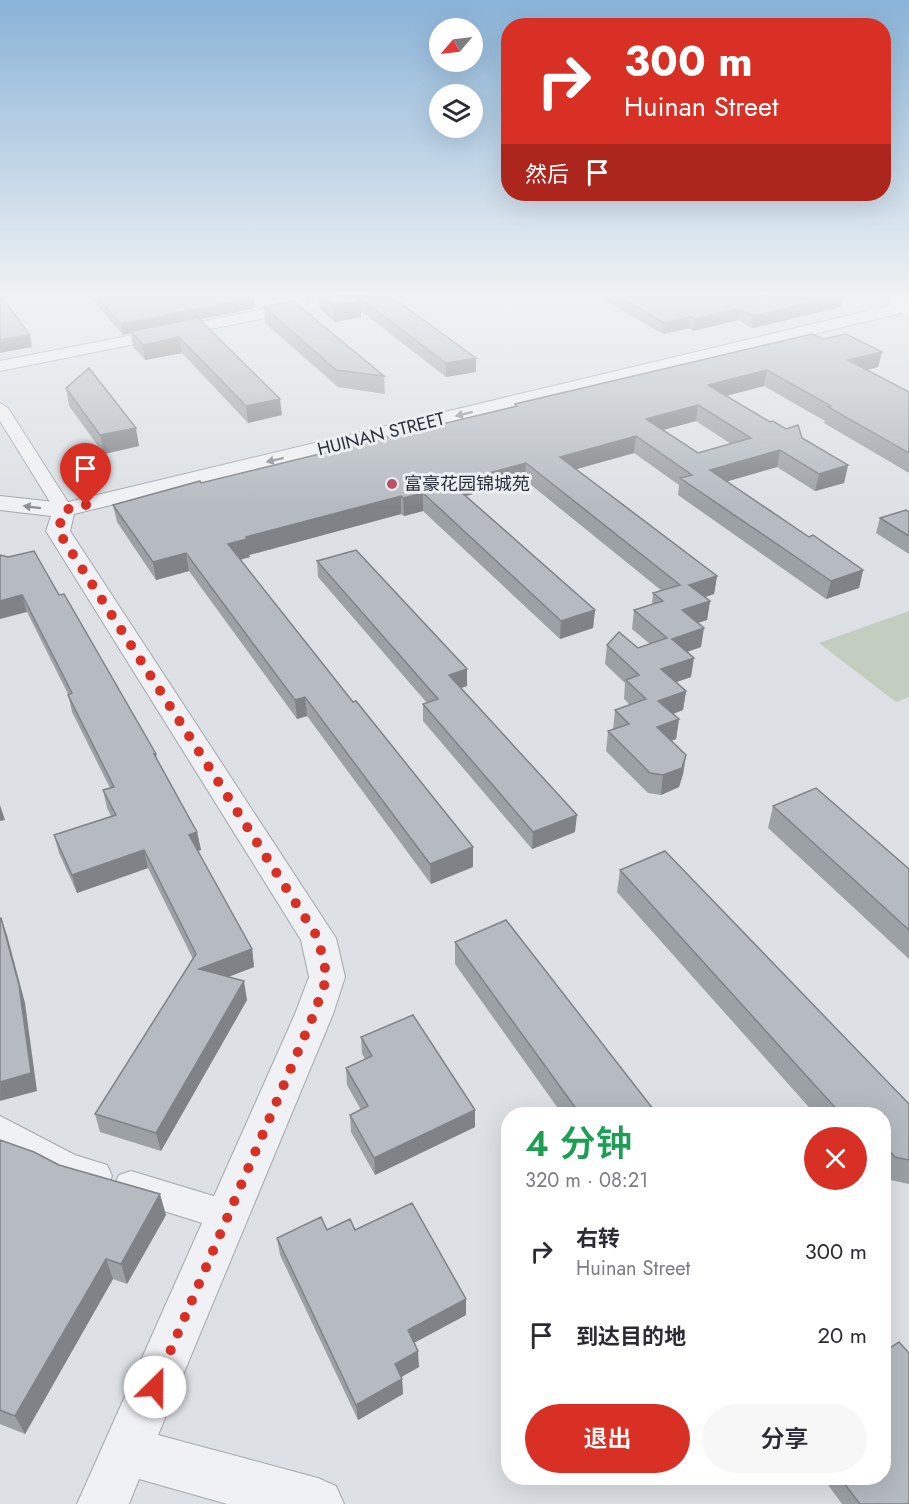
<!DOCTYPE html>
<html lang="zh">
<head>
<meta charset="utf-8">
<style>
	:root { --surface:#fff; --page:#f7f7f7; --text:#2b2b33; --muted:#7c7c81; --accent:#d93025 }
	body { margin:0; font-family:Jost,"Noto Sans SC",sans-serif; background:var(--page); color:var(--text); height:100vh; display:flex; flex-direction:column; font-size:22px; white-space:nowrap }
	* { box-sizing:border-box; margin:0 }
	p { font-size:20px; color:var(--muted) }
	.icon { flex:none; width:33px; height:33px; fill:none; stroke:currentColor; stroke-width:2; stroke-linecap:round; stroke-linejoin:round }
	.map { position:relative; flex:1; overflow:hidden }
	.drawer { position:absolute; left:501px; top:1107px; width:390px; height:378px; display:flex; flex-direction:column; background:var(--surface); border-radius:24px; box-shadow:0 6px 24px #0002 }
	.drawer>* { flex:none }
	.hud { position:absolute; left:501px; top:18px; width:390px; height:183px; border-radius:24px; box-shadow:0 6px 24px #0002; background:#d93025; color:#fff; overflow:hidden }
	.needle { width:39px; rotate:242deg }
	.tools { position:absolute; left:429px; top:18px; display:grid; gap:12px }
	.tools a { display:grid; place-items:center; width:54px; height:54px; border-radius:50%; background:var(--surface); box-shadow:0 6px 24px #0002; font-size:30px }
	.pin { position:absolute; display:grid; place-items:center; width:51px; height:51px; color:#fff; margin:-62px -26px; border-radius:50% 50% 50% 0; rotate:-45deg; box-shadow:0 0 6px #0007 }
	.pin .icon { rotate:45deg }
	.me { position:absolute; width:66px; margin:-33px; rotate:23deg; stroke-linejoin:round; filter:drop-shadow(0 0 4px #0008) }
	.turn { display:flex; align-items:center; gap:21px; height:126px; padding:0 24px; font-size:27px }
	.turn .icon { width:78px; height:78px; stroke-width:2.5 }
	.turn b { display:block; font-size:42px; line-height:51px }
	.then { display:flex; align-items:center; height:57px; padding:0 24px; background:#0003; gap:12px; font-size:22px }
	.round { display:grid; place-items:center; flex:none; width:63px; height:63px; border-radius:32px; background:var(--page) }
	.overview { display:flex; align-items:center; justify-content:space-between; height:102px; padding:0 24px }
	h1 { font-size:36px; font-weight:600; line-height:45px; color:#1e9e55 }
	.primary-button { display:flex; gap:12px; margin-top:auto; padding:12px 24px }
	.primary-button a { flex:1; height:69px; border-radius:36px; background:var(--accent); color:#fff; font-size:24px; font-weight:600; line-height:69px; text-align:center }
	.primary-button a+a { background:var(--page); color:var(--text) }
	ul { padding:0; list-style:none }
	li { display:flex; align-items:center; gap:18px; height:84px; padding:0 24px }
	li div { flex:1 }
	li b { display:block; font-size:22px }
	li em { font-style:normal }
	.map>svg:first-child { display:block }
	.green { fill:#c4cec0 }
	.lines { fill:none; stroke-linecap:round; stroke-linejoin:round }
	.minor-casing { stroke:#a3a8ae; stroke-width:2 }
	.tertiary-casing { stroke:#a3a8ae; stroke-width:2 }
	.primary-casing { stroke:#9ea6af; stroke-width:1 }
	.minor { fill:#f0f1f4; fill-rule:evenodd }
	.tertiary { fill:#f0f1f4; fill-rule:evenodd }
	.primary { fill:#fff; fill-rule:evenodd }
	.wall { fill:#9ca1a6; fill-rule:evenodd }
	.shaded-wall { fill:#7f8387 }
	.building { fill:#b5bbc1; stroke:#7f8387; stroke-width:1.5; fill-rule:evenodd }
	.oneway { fill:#8c9097 }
	.route { stroke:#d93025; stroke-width:10; stroke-dasharray:0 18 }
	.poi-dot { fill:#bd5067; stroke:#ecf0f3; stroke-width:2 }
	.labels { text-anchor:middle; stroke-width:6; stroke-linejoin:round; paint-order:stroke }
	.far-street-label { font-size:18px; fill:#29303a; stroke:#ecf0f3 }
	.far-poi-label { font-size:18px; fill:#29303a; stroke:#ecf0f3; text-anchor:start }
</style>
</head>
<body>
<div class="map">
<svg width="909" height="1504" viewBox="0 0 909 1504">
	<rect width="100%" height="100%" fill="#dde1e5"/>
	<path class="green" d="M909 611V697L896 702 819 643Z"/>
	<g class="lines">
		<g class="minor-casing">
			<path id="minor" d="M332 296H362L355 300 0 371V361Z
				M0 403 8 408 73 510 71 514H57L55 510 0 421Z
				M0 1116 75 1155 107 1165 112 1176 107 1187C75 1198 27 1162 0 1147Z
				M131 1171 240 1204 245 1215 240 1226 228 1231 119 1197 114 1186 119 1175Z"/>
		</g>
		<g class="tertiary-casing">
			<path id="tertiary" d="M909 301V311L74 514 70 531 330 929 336 938 345 977 333 1014 158 1435 318 1478 336 1486 344 1504H227L139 1479 129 1504H77L295 1014 309 977 301 940 46 531 51 516 0 510V496L64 503Z"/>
		</g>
		<g class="primary-casing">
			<path id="primary" d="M881 296H903L909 300V315L902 313Z"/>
		</g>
		<use href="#minor" class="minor"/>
		<use href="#tertiary" class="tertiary"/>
		<use href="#primary" class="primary"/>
	</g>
	<path class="wall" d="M89 296H252L254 298 255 308 199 320 282 415 248 423 182 353 145 360 133 347 131 333 123 335Z
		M319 296H390L476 358V372L446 377 361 311V317L335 322 320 309Z
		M597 296H843L841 307 752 328 738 320 693 331 689 328 663 334Z
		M264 307 384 376 385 394 338 387 265 323Z
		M823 339 882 352 878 367 867 370 909 392V473L824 423 825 421 764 386 726 396 770 422 802 438 848 465 844 483 815 491 777 467 727 481 809 537 863 570 859 588 826 599 678 495 679 485 634 453 576 469 717 576 714 594 705 597 710 601 707 620 697 623 701 647 687 652 691 677 676 682 686 691 683 710 673 714 679 719 676 739 671 741 686 755 683 774 679 787 661 795 648 793 606 751 608 731 613 730 615 710 630 705 624 699 625 683 605 664 607 645 638 648 650 644 632 629 634 610 652 604 653 593 662 591 525 480 466 496 595 610 593 628 560 639 423 511 404 516 401 514 249 555 250 557 240 560 473 867 431 884 307 716 297 719 189 571 156 580 117 522 113 505 347 448 346 445 388 437 515 406V404ZM696 421 731 444 698 453 663 430Z
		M66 388 139 446 104 454 69 406Z
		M909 512V554L876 533 880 518Z
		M0 555 59 595 156 754 158 761 197 832 201 850 198 851 252 949 254 967 228 977 247 1000 161 1151 100 1132 95 1114 193 959 148 868 77 893 59 853 54 835 111 816 107 808 103 790 110 788 72 712 68 694 27 612Z
		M317 561 467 686 461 688 575 832 532 849 423 721V704L427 703 318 577Z
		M773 806 909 869V959L768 828Z
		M620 870 909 1104V1184L886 1179 884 1176V1114H815L617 892Z
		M455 942 657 1114H562L455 964Z
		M361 1037 475 1127 375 1175 351 1132 350 1115 361 1110 347 1085 346 1068 365 1059 362 1054Z
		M0 1140 59 1165 166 1215 127 1284 113 1279 25 1434 0 1424Z
		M327 1230H355L466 1315 414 1343 419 1367 401 1377 402 1379 403 1394 358 1420 280 1255 277 1238Z
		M508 1358V1391L501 1377 502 1362Z
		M823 1478H884L909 1504H842Z"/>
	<path class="shaded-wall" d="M306 296H319L307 299Z
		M838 296H843L841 307 752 328 753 316Z
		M254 298 255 308 132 333 131 331V333L123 335 121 324Z
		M360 301 361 317 335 322 334 306Z
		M739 309 738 320 693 331 695 319Z
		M691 317 689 328 663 334 664 323Z
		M30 335 32 347 0 353V340Z
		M179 337 182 353 145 360 143 345Z
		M882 352 878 367 845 376 848 360Z
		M476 358V372L446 377V363Z
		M767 370 764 386 706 401 708 385Z
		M280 399 282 415 248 423 246 406Z
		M698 405 696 421 644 435 646 419Z
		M136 428 139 446 104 454 100 435Z
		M636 436 634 453 559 474 560 457Z
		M780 450 777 467 708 487 710 470Z
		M526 463 525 480 451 500V483Z
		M848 465 844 483 815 491 819 474Z
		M423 493V511L404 516 403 498Z
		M401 496V514L249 555 250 557 230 562 228 544 246 537Z
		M186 553 189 571 156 580 153 562Z
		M863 570 859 588 826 599 831 581Z
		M717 576 714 594 687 603 689 585Z
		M22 595 27 612 0 619V601Z
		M710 601 707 620 679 629 682 610Z
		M595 610 593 628 560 639 561 621Z
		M704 628 701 647 669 658 672 639Z
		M694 658 691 677 659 688 661 669Z
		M467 669V686L449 692V675Z
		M686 691 683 710 656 720 658 701Z
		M305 697 307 716 297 719 295 700Z
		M679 719 676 739 654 747 657 727Z
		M686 755 683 774 679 787 661 795 663 775Z
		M0 805 5 820 0 821Z
		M577 815 575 832 532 849 533 832Z
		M197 832 201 850 192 853 189 835Z
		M473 847V867L431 884 430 864Z
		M144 850 148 868 77 893 72 875Z
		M1 918 7 935 25 1003 37 1091 0 1101Z
		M252 949 254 967 202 987 199 969Z
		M244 981 247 1000 161 1151 156 1133Z
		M475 1110V1127L375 1175 374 1158Z
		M160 1194 166 1215 127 1284 121 1264Z
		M106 1259 113 1279 25 1434 15 1416Z
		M466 1299V1315L408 1346V1330Z
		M418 1351 419 1367 396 1380 395 1364Z
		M402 1379 403 1394 358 1420 356 1405Z"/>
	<path class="building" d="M0 296H1L30 335 0 340Z
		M96 296H252L254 298 121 324Z
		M323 296H354L360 301 334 306Z
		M357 296H390L476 358 446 363Z
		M618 296H838L753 316 739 309 695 319 691 317 664 323Z
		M293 301 384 376 336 370 264 307Z
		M198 318 280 399 246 406 179 337 143 345 131 331Z
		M812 334 823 339 846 334 882 352 848 360 909 392V453L828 407 831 406 767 370 708 385 770 422 773 421 786 429 798 425 802 438 848 465 819 474 780 450 710 470 809 537 813 535 863 570 831 581 680 478 692 475 636 436 560 457 717 576 689 585 710 601 682 610 704 628 672 639 694 658 661 669 686 691 658 701 679 719 657 727 686 755 682 768 663 775 650 773 608 731 629 724 615 710 646 699 626 680 639 675 607 645 619 632 638 648 667 638 634 610 663 601 653 593 680 585 526 463 451 483 595 610 561 621 423 493 403 498 401 496 246 537 247 539 228 544 353 702 356 701 473 847 430 864 305 697 295 700 186 553 153 562 113 505 200 481 201 483 348 447 346 445 386 436 388 437 517 406 515 404ZM698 405 751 438 698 453 646 419Z
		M89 368 136 428 100 435 66 388Z
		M906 510 909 512V536L880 518Z
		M356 550 467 669 449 675 577 815 533 832 423 704 438 699 317 561Z
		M34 551 59 595 64 594 156 754H154L197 832 189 835 252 949 199 969 244 981 156 1133 95 1114 196 954 144 850 72 875 54 835 116 815 103 790 114 787 68 695 72 693 22 595 0 601V555L8 557Z
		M816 788 909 869V930L773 806Z
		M665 851 909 1104V1160L895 1157 884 1145V1114H856L854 1112 849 1114H841L620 870Z
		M0 918H1L19 985 31 1073 0 1082Z
		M506 920 657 1114H580L455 942Z
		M413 1015 475 1110 374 1158 350 1115 368 1106 346 1068 372 1056 361 1037Z
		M0 1140 34 1152 59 1165 160 1194 121 1264 106 1259 15 1416 0 1410Z
		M412 1203 466 1299 408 1330 418 1351 395 1364 402 1379 356 1405 277 1238 321 1217 327 1230 350 1219 355 1230Z
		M899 1342 909 1353V1504H860L840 1478H884V1352Z
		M508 1358V1373L502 1362Z"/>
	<defs><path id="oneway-solid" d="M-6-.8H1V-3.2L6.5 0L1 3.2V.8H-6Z" transform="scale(1.5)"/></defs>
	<g class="oneway">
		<use href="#oneway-solid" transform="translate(464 414) rotate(166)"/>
		<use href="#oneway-solid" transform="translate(275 460) rotate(166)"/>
		<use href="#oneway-solid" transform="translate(32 507) rotate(-173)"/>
	</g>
	<linearGradient id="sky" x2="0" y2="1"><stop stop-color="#89b3d8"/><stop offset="0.58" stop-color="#f0f2f3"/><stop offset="1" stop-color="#f0f2f3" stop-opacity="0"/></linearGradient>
	<rect width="909" height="507" fill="url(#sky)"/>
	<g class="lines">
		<path class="route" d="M86 505 64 510 58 531 318 938 327 977 314 1014 155 1387"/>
	</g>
	<circle class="poi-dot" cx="392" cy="484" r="6"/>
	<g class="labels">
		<g class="far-street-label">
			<text transform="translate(381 434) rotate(-14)" y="6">HUINAN STREET</text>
		</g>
		<g class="far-poi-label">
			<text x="404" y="490">富豪花园锦城苑</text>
		</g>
	</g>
</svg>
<div class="tools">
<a><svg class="needle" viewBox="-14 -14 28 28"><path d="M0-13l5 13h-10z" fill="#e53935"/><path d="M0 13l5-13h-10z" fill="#7c7c81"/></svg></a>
<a><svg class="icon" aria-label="layers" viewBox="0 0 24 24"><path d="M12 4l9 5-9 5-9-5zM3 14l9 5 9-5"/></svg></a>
</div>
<div class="pin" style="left:86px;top:505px;background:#d93025"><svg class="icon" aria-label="arrive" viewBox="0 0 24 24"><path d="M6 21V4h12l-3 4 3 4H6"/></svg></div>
<svg class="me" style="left:155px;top:1387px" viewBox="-20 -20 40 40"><circle r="19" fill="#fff"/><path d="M0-13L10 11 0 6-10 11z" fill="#d93025"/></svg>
<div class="hud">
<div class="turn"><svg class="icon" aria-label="right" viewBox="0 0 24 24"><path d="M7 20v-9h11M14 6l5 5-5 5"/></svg><div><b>300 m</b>Huinan Street</div></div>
<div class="then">然后<svg class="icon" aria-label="arrive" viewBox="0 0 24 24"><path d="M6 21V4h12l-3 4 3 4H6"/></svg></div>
</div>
<section class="drawer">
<div class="overview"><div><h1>4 分钟</h1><p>320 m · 08:21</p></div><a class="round" style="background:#d93025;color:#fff"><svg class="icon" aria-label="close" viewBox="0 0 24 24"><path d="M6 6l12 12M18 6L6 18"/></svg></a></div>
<ul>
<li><svg class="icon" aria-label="right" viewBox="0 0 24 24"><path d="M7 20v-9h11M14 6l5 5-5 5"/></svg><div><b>右转</b><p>Huinan Street</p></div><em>300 m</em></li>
<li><svg class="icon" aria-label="arrive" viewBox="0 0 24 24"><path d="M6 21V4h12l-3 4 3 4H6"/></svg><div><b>到达目的地</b></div><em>20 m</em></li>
</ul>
<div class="primary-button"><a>退出</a><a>分享</a></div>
</section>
</div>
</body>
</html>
